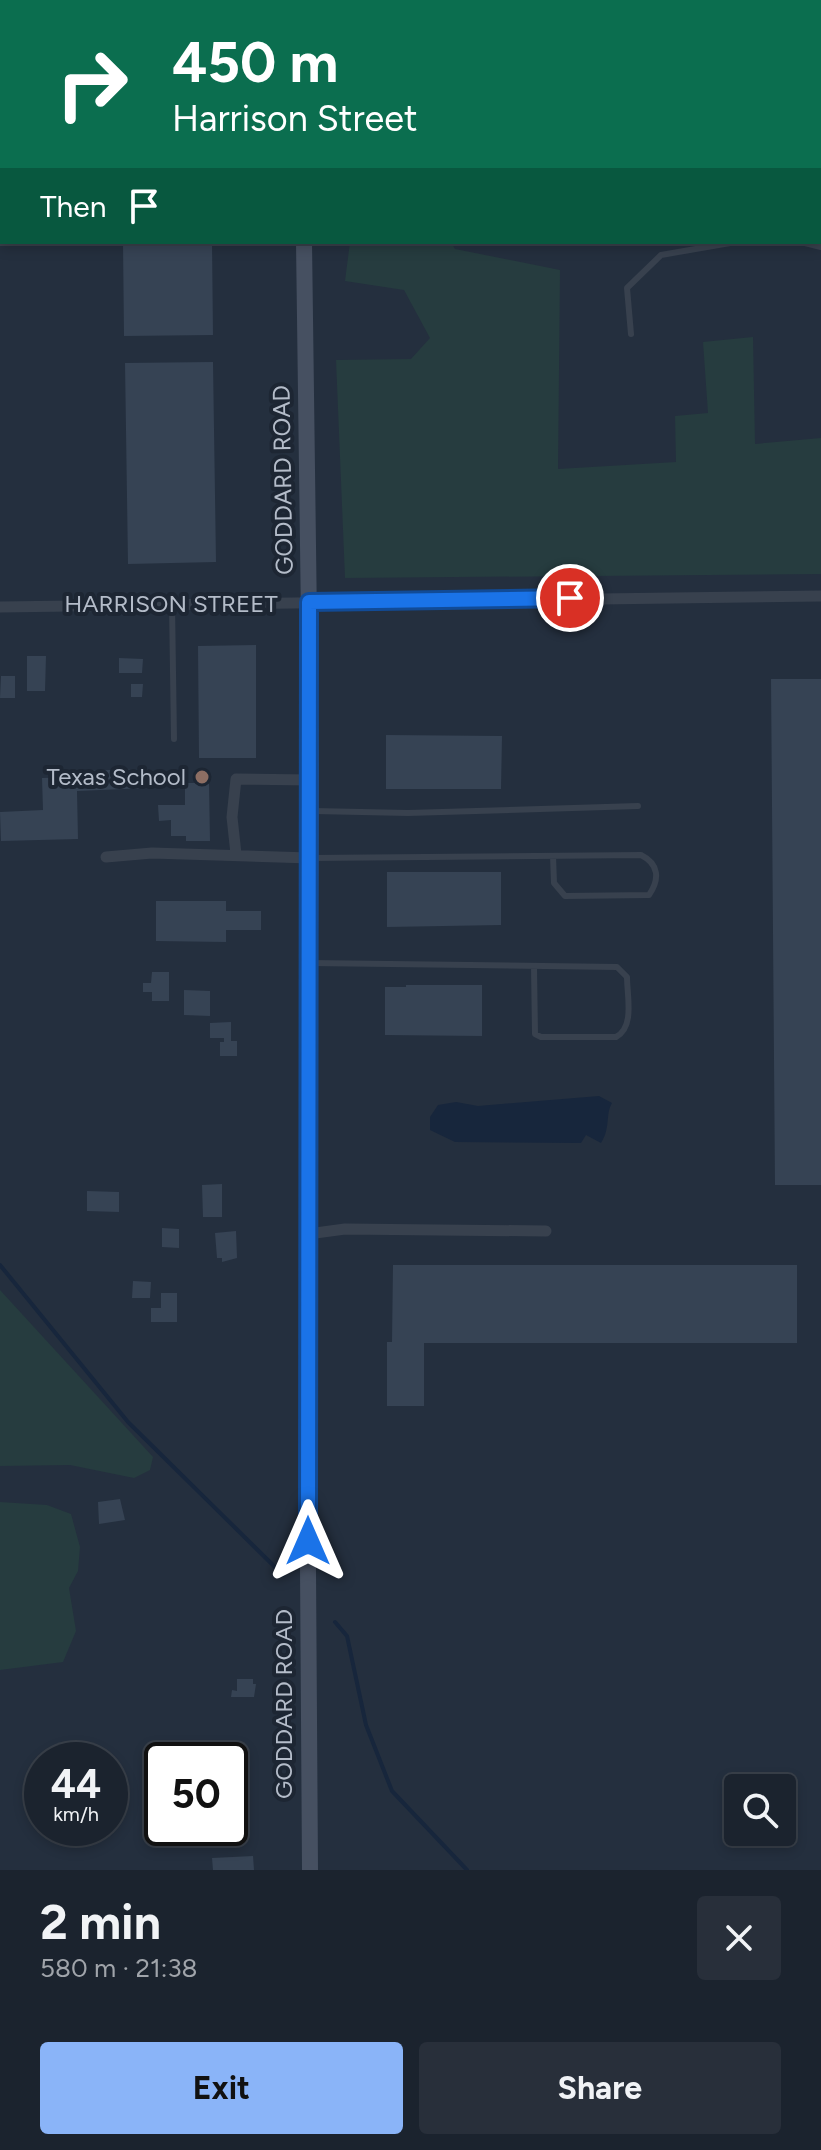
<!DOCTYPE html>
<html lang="en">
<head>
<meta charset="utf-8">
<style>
	:root { --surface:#1b232e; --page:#282f3a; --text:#f1f3f6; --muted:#a0a4aa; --line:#39404a; --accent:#8ab4f8 }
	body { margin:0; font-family:Figtree,sans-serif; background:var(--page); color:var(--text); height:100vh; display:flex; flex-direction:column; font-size:30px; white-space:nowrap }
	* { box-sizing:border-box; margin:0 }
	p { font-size:26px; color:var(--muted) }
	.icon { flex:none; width:44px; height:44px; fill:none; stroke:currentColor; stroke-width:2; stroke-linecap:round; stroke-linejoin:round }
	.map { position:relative; height:1870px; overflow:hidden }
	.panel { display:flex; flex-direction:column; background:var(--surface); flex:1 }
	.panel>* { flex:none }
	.hud { position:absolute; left:0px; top:0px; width:822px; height:244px; box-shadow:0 4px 12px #0003,0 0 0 2px var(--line); background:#0b6e4f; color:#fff; overflow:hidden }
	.controls { position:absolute; left:724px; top:1774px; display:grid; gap:16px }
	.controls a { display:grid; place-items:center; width:72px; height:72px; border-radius:8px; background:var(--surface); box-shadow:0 4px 12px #0003,0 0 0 2px var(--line); font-size:40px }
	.speed { position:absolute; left:24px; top:1742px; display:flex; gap:16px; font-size:40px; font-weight:700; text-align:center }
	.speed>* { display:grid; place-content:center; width:104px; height:104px; border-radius:50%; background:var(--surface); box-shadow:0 4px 12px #0003,0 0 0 2px var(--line); line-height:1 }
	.speed small { font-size:20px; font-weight:400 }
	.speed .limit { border:4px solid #111; border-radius:12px; background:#fff; color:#111 }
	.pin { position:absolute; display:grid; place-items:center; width:68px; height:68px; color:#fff; margin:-34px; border:4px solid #fff; border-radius:50%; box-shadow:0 2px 8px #0007 }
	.me { position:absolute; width:88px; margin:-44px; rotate:0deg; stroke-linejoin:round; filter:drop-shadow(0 0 6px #0008) }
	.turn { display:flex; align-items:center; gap:28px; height:168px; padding:0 40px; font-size:36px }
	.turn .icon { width:104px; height:104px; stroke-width:2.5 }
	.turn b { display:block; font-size:56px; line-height:68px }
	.then { display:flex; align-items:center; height:76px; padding:0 40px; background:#0003; gap:16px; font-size:30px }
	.round { display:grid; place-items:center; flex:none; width:84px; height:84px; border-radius:8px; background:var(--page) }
	.overview { display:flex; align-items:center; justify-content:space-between; height:136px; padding:0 40px }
	h1 { font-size:48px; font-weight:700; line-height:60px }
	.action { display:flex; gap:16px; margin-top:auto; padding:16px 40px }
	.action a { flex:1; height:92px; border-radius:8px; background:var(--accent); color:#111; font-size:32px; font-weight:700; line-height:92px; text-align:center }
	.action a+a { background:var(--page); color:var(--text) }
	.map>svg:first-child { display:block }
	.green { fill:#263c3f }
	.water { fill:#17263c }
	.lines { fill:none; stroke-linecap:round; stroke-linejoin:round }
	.stream { stroke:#17263c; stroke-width:4 }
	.building { fill:#364354 }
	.lane { stroke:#38414e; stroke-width:6 }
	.street { stroke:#38414e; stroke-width:11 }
	.secondary { stroke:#465061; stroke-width:16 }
	.route-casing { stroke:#114b97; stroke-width:20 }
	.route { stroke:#1a73e8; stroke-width:14 }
	.education-dot { fill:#8d6e63; stroke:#1d2633; stroke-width:3 }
	.labels { text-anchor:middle; stroke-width:8; stroke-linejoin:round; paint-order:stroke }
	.street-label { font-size:24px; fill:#b4bcc9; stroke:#1d2633 }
	.poi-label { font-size:24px; fill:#b4bcc9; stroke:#1d2633; text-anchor:end }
</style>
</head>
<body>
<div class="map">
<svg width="821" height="1870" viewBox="0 0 821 1870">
	<rect width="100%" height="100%" fill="#242f3e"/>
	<path class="green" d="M350 242H451L455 249 560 270 558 469 676 462 675 416 708 413 703 342 753 337 755 444 821 438V574L345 578 336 360 411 359 430 338 404 290 345 281Z
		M0 1290 153 1457 150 1470 134 1478 70 1465 0 1466Z
		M0 1502 47 1505 71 1514 80 1547 78 1571 69 1588 76 1631 63 1662 0 1670Z"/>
	<path class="water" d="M599 1096 612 1103C605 1115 611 1127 601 1143L586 1135 581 1143 455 1142 430 1130V1117L438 1105 456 1102 478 1106Z"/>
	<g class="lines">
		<path class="stream" d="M323 0V2
			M0 119H2
			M0 1265 128 1422 283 1575
			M335 1622 347 1636 366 1725 392 1791 467 1870"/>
	</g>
	<path class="building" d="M123 242H212L213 335 124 336Z
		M213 362 216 562 128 564 125 363Z
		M256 645V758H199L198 646Z
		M27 656H46L45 691H27Z
		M119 658 143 659 142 673H119Z
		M1 676H15V698H0Z
		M771 679H821V1185H775Z
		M131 684H143L142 697H131Z
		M386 735 502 736 501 789H386Z
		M148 769V788L77 791 78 839 1 841 0 812 43 810 42 778 76 777V771Z
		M185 783H209L210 841H186V836H171V820L159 821 158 805H185Z
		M387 872H501V925L387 927Z
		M156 901H226V911H261V930H226V942L156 941Z
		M152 972H169V1001H152V992H143V983H151Z
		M406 985H482V1036L385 1035V987H406Z
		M184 990 210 991V1016L184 1015Z
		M231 1022V1041H237V1056H220V1042H224V1038H210V1023Z
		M222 1184V1217H203L202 1185Z
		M87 1191 119 1192V1212L87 1211Z
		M162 1228 179 1229V1248L162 1247Z
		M236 1231 237 1258 222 1262V1258H217L215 1233Z
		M393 1265H797V1343H424V1406H387V1342H392Z
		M133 1281 151 1282 150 1298H132Z
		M161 1293H177V1322H151V1308H161Z
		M120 1499 125 1520 99 1524 98 1502Z
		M237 1679H253V1684H256L254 1697H231L232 1690 237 1691Z
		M203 1828H231L232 1832 203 1834Z
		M253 1856 254 1870H213L212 1858Z"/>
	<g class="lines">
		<path class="lane" d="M636 2H670
			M820 5H821
			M820 135H821
			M801 242 821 247
			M631 334 627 288 661 255 736 242
			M172 604 174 739
			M314 811 408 813 638 806
			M311 858 641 855C659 864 660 879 649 895L565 896 554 883 553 856
			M310 963 617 967 627 977C627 996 635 1027 616 1037H541L535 1034 534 967"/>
		<path class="street" d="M0 607 821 596
			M236 854 232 817 236 779 311 780
			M106 857 152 853 310 858
			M308 1234 345 1229 546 1231"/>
		<path class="secondary" d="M300 0 301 2
			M304 242 311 773 307 1419 310 1870"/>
	</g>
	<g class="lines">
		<g class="route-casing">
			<path id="route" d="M308 1541 309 602 570 598"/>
		</g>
		<use href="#route" class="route"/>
	</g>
	<circle class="education-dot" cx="202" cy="777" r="8"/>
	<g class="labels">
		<g class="street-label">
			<text transform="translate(283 480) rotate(-91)" y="8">GODDARD ROAD</text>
			<text x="171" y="612">HARRISON STREET</text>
			<text transform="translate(284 1704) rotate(-90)" y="8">GODDARD ROAD</text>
		</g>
		<g class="poi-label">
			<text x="186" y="785">Texas School</text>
		</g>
	</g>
</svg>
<div class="controls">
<a><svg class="icon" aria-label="search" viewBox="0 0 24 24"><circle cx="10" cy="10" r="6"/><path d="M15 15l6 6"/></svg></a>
</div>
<div class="speed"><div>44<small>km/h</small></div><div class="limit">50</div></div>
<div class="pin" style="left:570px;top:598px;background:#d93025"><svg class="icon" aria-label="arrive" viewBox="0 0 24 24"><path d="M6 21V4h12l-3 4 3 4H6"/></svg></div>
<svg class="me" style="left:308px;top:1541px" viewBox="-20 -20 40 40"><path d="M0-17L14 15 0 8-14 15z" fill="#1a73e8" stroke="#fff" stroke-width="4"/></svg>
<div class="hud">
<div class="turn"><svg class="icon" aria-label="right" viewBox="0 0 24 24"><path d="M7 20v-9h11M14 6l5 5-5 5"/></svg><div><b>450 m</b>Harrison Street</div></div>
<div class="then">Then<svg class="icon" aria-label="arrive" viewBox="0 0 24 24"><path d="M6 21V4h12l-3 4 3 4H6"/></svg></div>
</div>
</div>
<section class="panel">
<div class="overview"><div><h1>2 min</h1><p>580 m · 21:38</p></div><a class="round"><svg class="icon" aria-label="close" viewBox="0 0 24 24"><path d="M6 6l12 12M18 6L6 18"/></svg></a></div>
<div class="action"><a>Exit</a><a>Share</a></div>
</section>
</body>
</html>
